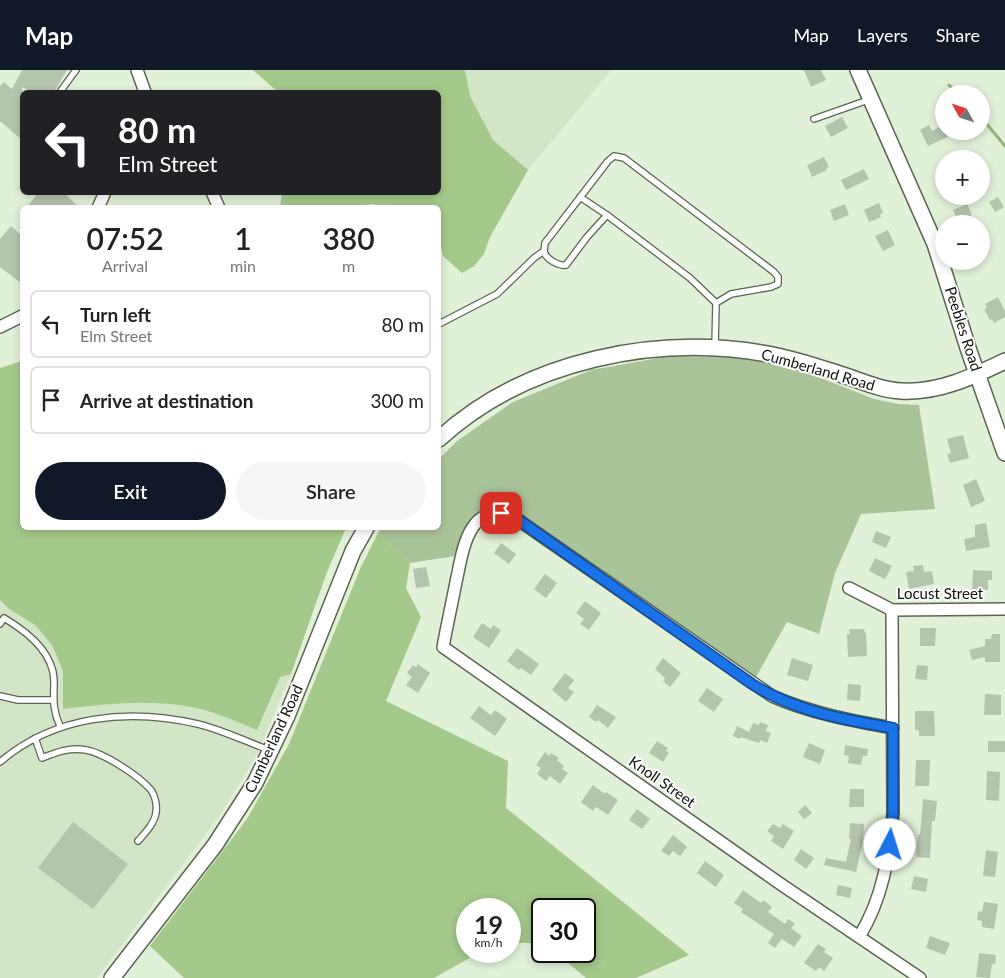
<!DOCTYPE html>
<html lang="en">
<head>
<meta charset="utf-8">
<style>
	:root { --surface:#fff; --page:#f6f6f6; --text:#222; --muted:#767676; --line:#e0e0e0; --accent:#111827 }
	body { margin:0; font-family:Lato,sans-serif; background:var(--page); color:var(--text); height:100vh; display:flex; flex-direction:column; font-size:19px; white-space:nowrap }
	* { box-sizing:border-box; margin:0 }
	p { font-size:16px; color:var(--muted) }
	.icon { flex:none; width:28px; height:28px; fill:none; stroke:currentColor; stroke-width:2; stroke-linecap:round; stroke-linejoin:round }
	.map { position:relative; flex:1; overflow:hidden }
	.details { position:absolute; left:20px; top:135px; width:421px; height:325px; display:flex; flex-direction:column; background:var(--surface); border-radius:8px; box-shadow:0 2px 8px #0003 }
	.details>* { flex:none }
	.banner { position:absolute; left:20px; top:20px; width:421px; height:105px; border-radius:8px; box-shadow:0 2px 8px #0003; background:#202124; color:#fff; overflow:hidden }
	.needle { width:32px; rotate:310deg }
	.controls { position:absolute; left:935px; top:15px; display:grid; gap:10px }
	.controls a { display:grid; place-items:center; width:55px; height:55px; border-radius:50%; background:var(--surface); box-shadow:0 2px 8px #0003; font-size:25px }
	.speed { position:absolute; left:456px; top:828px; display:flex; gap:10px; font-size:25px; font-weight:700; text-align:center }
	.speed>* { display:grid; place-content:center; width:65px; height:65px; border-radius:50%; background:var(--surface); box-shadow:0 2px 8px #0003; line-height:1 }
	.speed small { font-size:12px; font-weight:400 }
	.speed .limit { border:2px solid #111; border-radius:8px; background:#fff; color:#111 }
	.pin { position:absolute; display:grid; place-items:center; width:42px; height:42px; color:#fff; margin:-21px; border-radius:10px; box-shadow:0 2px 8px #0006 }
	.me { position:absolute; width:55px; margin:-28px; rotate:5deg; stroke-linejoin:round; filter:drop-shadow(0 0 4px #0008) }
	.turn { display:flex; align-items:center; gap:18px; height:105px; padding:0 15px; font-size:22px }
	.turn .icon { width:65px; height:65px; stroke-width:2.5 }
	.turn b { display:block; font-size:35px; line-height:42px }
	.eta { display:flex; justify-content:space-evenly; align-items:center; height:85px; text-align:center }
	.eta b { font-size:30px; font-weight:600; line-height:35px }
	.action { display:flex; gap:10px; margin-top:auto; padding:10px 15px }
	.action a { flex:1; height:58px; border-radius:30px; background:var(--accent); color:#fff; font-size:20px; font-weight:600; line-height:58px; text-align:center }
	.action a+a { background:var(--page); color:var(--text) }
	ul { padding:0; list-style:none }
	li { display:flex; align-items:center; gap:15px; height:68px; margin:0 10px 8px; padding:0 5px; border:2px solid var(--line); border-radius:8px }
	li div { flex:1 }
	li b { display:block; font-size:19px }
	li em { font-style:normal }
	header { display:flex; align-items:center; gap:30px; box-sizing:border-box; height:70px; padding:0 25px; background:var(--accent); color:#fff }
	header strong { font-size:24px }
	nav { display:flex; gap:28px; margin-inline-start:auto; font-size:18px }
	.map>svg:first-child { display:block }
	.built { fill:#d2e5c6 }
	.green { fill:#aac49a }
	.forest { fill:#a4c98b }
	.lines { fill:none; stroke-linecap:round; stroke-linejoin:round }
	.stream { stroke:#91b578; stroke-width:3 }
	.building { fill:#b5c4ac }
	.service-casing { stroke:#596650; stroke-width:8 }
	.minor-casing { stroke:#596650; stroke-width:14 }
	.tertiary-casing { stroke:#596650; stroke-width:18 }
	.service { stroke:#fff; stroke-width:5.5 }
	.minor { stroke:#fff; stroke-width:11 }
	.tertiary { stroke:#fff; stroke-width:15 }
	.route-casing { stroke:#114b97; stroke-width:12 }
	.route { stroke:#1a73e8; stroke-width:9 }
	.labels { text-anchor:middle; stroke-width:4; stroke-linejoin:round; paint-order:stroke }
	.street-label { font-size:15px; fill:#0e130a; stroke:#fff }
</style>
</head>
<body>
<header>
<strong>Map</strong>
<nav><a>Map</a><a>Layers</a><a>Share</a></nav>
</header>
<div class="map">
<svg width="1005" height="908" viewBox="0 0 1005 908">
	<rect width="100%" height="100%" fill="#e1f1d7"/>
	<path class="built" d="M465 0H611L528 100 493 70 470 26Z
		M0 530 9 539 35 555 52 575 63 601V639L113 633 155 632 192 637 222 646 280 607 291 604 255 689 220 745 97 908H0Z"/>
	<path class="green" d="M670 286 742 287 803 301 874 329 898 334 919 335 935 439 861 444 835 503 819 564 787 552 752 614 520 451 482 448 462 485 410 493 378 463 382 458H439V389L457 371 513 332 591 300Z"/>
	<path class="forest" d="M253 0H465L470 26 493 70 528 100 490 167 484 184 474 196 462 203 443 186 439 168V138L389 137 372 134 351 138 280 137 282 123 439 122V22H278Z
		M22 291V458H346L327 502 291 604 280 607 257 660C235 651 213 641 191 637 148 629 105 634 63 639V601L52 575 35 555 9 539 0 530V298Z
		M378 463 410 493 406 518 421 547 386 631 508 691 506 738 689 885 636 908H586L554 881H585V839H542V873H510V839H468V881H482L434 908H184L150 876 247 749 289 674 360 499Z"/>
	<g class="lines">
		<path class="stream" d="M949 15 958 24
			M981 47 1005 76"/>
	</g>
	<path class="building" d="M22 0H67L54 22H32L22 17V70L0 51V16L4 12 12 19Z
		M804 0H821L826 10 811 17Z
		M842 47 848 58 831 67 825 56Z
		M929 55 932 61 943 55 944 61H946L948 67 928 76 920 60Z
		M824 87 829 97 826 98 827 100 812 107 807 95Z
		M864 99 869 109 846 120 841 110Z
		M39 122H63L80 138H26Z
		M998 127 1004 137 995 142 989 132Z
		M879 133 883 143 880 144 881 147 869 152 864 140Z
		M845 134 849 145 834 151 830 140Z
		M967 134 972 145 958 151 953 140Z
		M11 156 22 166V214L0 197V169Z
		M888 160 895 175 883 181 875 166Z
		M998 227 1005 241V247L994 253 992 249 990 250 984 239 987 238 985 234Z
		M963 365 969 388 950 393 947 384 951 383 947 369Z
		M976 409 985 431 971 437 963 415Z
		M986 453 990 477 966 481 964 469 975 467V455Z
		M876 461 891 467 886 478 872 472Z
		M501 473 516 484 509 494 494 483Z
		M875 488 892 496 885 509 869 501Z
		M923 495 924 502 932 501 934 514 909 519 906 502 914 501 913 496Z
		M426 497 430 516 416 518 413 499Z
		M973 500 992 501V510H988V520H982V525L972 524Z
		M545 504 557 513 546 528 534 519Z
		M585 531 601 543 589 560 580 554 584 549 576 543Z
		M482 553 491 559 493 555 501 560 489 578 473 567Z
		M920 558H936L935 576H920Z
		M849 559H864L865 563H866L867 586 848 587 847 564H850Z
		M992 564H1000V592H985V587L972 590 969 580 985 576V569H991Z
		M517 578 539 594 531 605 521 598 519 600 507 591Z
		M663 588 681 603 670 617 663 611 665 608 655 599Z
		M792 588 813 595 808 611 787 605Z
		M418 594 430 603 418 623 406 615 412 607 407 603 413 595 416 597Z
		M917 595 928 596 927 610 915 609Z
		M565 603 574 610 568 618 574 622 566 632 552 620Z
		M848 614 861 615 860 631 847 630Z
		M707 618 723 629 714 642 698 631Z
		M985 624 1001 625V645H984Z
		M597 635 616 647 608 658 598 650 596 652 589 647Z
		M479 636 491 645 495 640 507 649 495 666 470 648Z
		M915 641H934L935 666H919V660H915Z
		M760 652 768 655 766 661 771 663 767 673 761 670 759 673 741 667 740 669 733 666 737 656 749 662 753 653 759 655Z
		M657 671 668 678 666 681 669 683 663 692 649 683Z
		M988 671H1005V682H988Z
		M809 673 825 680 820 694 803 687Z
		M845 675 868 679 867 686H863L861 695 848 693 849 686 844 685Z
		M545 682 549 686 551 683 559 688 557 690 564 696 562 699 568 703 560 714 550 706 546 711 537 704 541 698 536 695Z
		M916 690H930L929 716H915Z
		M987 701 1000 702 999 731 986 730Z
		M593 715 605 724 606 722 618 730 608 745 596 737 593 741 581 732Z
		M850 719H864V737H849Z
		M923 729 937 731 935 751H932L930 788 916 787 918 764 920 765Z
		M805 735 812 743 804 749 798 742Z
		M637 739 650 749 642 759 629 750Z
		M73 752 128 794 93 839 38 798Z
		M850 753 864 754 863 771 856 802 824 795 826 788 846 792 851 769H849Z
		M773 754 780 758 783 754 794 761 783 779 771 771 774 766 767 761Z
		M673 765 687 777 680 786 673 781 669 786 661 781Z
		M801 779 814 788 806 799 794 790Z
		M986 780 998 782 995 807 983 806Z
		M705 791 724 805 716 817 697 803Z
		M914 806 928 809 926 822 911 819Z
		M838 815 852 818 850 828 836 825Z
		M743 820 761 833 763 830 772 837 768 842 785 854 788 849 795 854 791 858 802 866 794 877 782 869 775 878 768 873 774 864 741 842 743 839 734 833Z
		M984 832 998 834 994 859 982 857V851L977 850 978 841 982 842Z
		M930 866 950 873 945 885 926 878Z
		M818 874 826 879 824 882 833 888 824 901 819 897 816 901 804 893Z
		M979 883 996 885 995 894H992L990 908 976 907Z"/>
	<g class="lines">
		<g class="service-casing">
			<path id="service" d="M60 22 76 0
				M814 49 871 29
				M580 127 607 145
				M439 254 497 224 534 188 544 181
				M715 277 716 233 690 208 607 145 587 167 566 195C559 196 547 190 544 182 544 181 545 174 545 173L608 91 614 86 624 88 774 202 778 207V214L771 217 731 224 716 233
				M0 554 4 548C26 561 53 581 54 610 54 629 52 639 60 656
				M0 626 18 630H53
				M35 668 42 688C57 682 70 677 86 680 104 683 139 706 151 720 155 726 157 735 156 742 155 753 145 763 138 771
				M0 692C55 645 129 638 198 654 222 660 245 671 269 680"/>
		</g>
		<g class="minor-casing">
			<path id="minor" d="M137 0 145 22
				M212 122 219 138
				M98 138 105 122
				M0 257 22 246
				M849 518 892 540 1005 539
				M893 658C853 651 810 643 772 626L514 447C468 430 463 480 456 512 452 533 447 555 443 577L782 815 920 908
				M859 867C883 828 889 787 893 743L892 540"/>
		</g>
		<g class="tertiary-casing">
			<path id="tertiary" d="M858 0 935 174 969 281 1005 383
				M439 369C526 289 660 263 773 285 799 290 824 299 849 307 866 313 883 320 901 321 939 323 972 307 1005 291
				M112 908 215 775 255 713 287 646 353 481 366 458"/>
		</g>
		<use href="#service" class="service"/>
		<use href="#minor" class="minor"/>
		<use href="#tertiary" class="tertiary"/>
	</g>
	<g class="lines">
		<g class="route-casing">
			<path id="route" d="M501 443 520 451 752 614C794 641 845 650 893 658V743L890 775"/>
		</g>
		<use href="#route" class="route"/>
	</g>
	<g class="labels">
		<g class="street-label">
			<text transform="translate(963 259) rotate(72)" y="5">Peebles Road</text>
			<text transform="translate(818 300) rotate(16)" y="5">Cumberland Road</text>
			<text x="940" y="529">Locust Street</text>
			<text transform="translate(274 669) rotate(-65)" y="5">Cumberland Road</text>
			<text transform="translate(662 712) rotate(35)" y="5">Knoll Street</text>
		</g>
	</g>
</svg>
<div class="controls">
<a><svg class="needle" viewBox="-14 -14 28 28"><path d="M0-13l5 13h-10z" fill="#e53935"/><path d="M0 13l5-13h-10z" fill="#767676"/></svg></a>
<a>+</a>
<a>−</a>
</div>
<div class="speed"><div>19<small>km/h</small></div><div class="limit">30</div></div>
<div class="pin" style="left:501px;top:443px;background:#d93025"><svg class="icon" aria-label="arrive" viewBox="0 0 24 24"><path d="M6 21V4h12l-3 4 3 4H6"/></svg></div>
<svg class="me" style="left:890px;top:775px" viewBox="-20 -20 40 40"><circle r="19" fill="#fff"/><path d="M0-13L10 11 0 6-10 11z" fill="#1a73e8"/></svg>
<div class="banner">
<div class="turn"><svg class="icon" aria-label="left" viewBox="0 0 24 24"><path d="M17 20v-9H6M10 6l-5 5 5 5"/></svg><div><b>80 m</b>Elm Street</div></div>
</div>
<section class="details">
<div class="eta">
<div><b>07:52</b><p>Arrival</p></div>
<div><b>1</b><p>min</p></div>
<div><b>380</b><p>m</p></div>
</div>
<ul>
<li><svg class="icon" aria-label="left" viewBox="0 0 24 24"><path d="M17 20v-9H6M10 6l-5 5 5 5"/></svg><div><b>Turn left</b><p>Elm Street</p></div><em>80 m</em></li>
<li><svg class="icon" aria-label="arrive" viewBox="0 0 24 24"><path d="M6 21V4h12l-3 4 3 4H6"/></svg><div><b>Arrive at destination</b></div><em>300 m</em></li>
</ul>
<div class="action"><a>Exit</a><a>Share</a></div>
</section>
</div>
</body>
</html>
